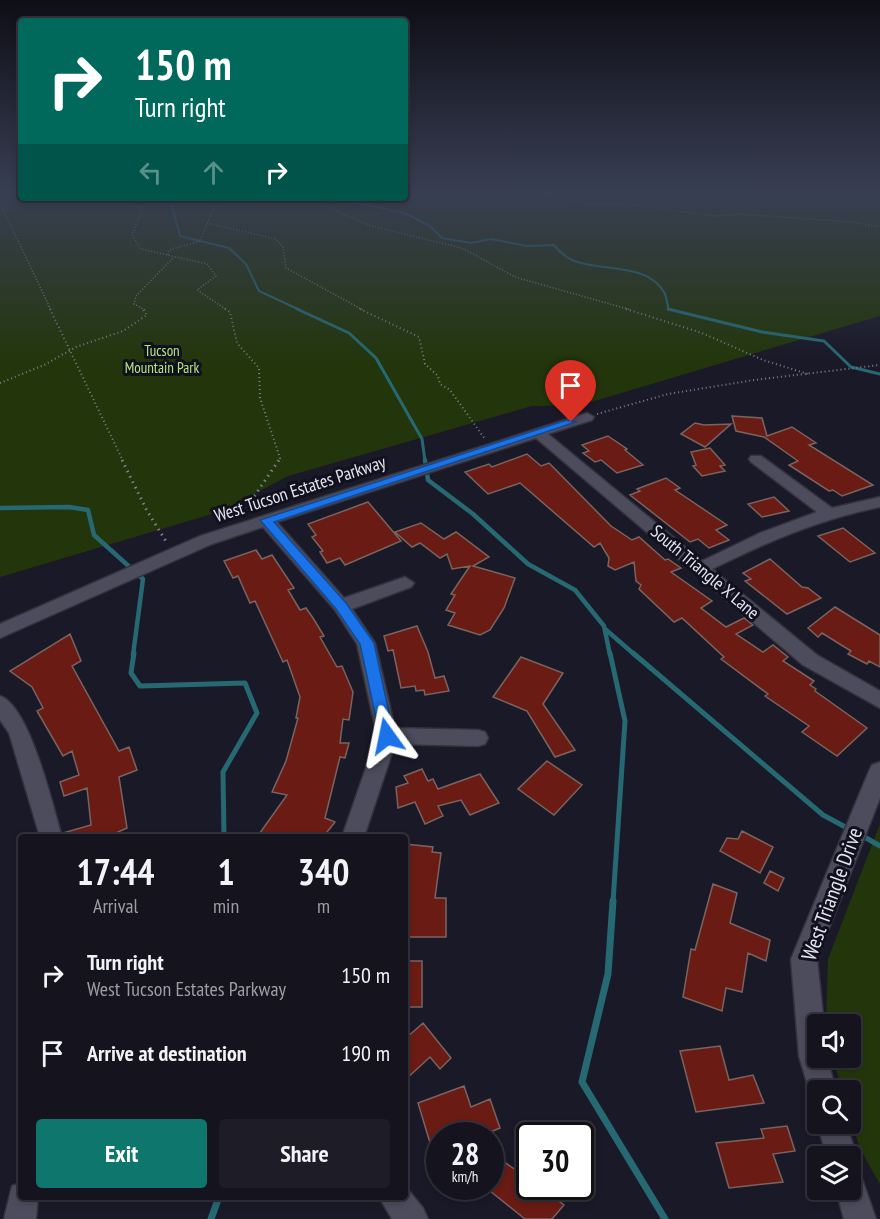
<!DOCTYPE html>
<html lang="en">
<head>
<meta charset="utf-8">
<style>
	:root { --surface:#14131e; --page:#1d1c27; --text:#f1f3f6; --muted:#9d9ea4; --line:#33323c; --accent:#0f766e }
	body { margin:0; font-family:"PT Sans Narrow",sans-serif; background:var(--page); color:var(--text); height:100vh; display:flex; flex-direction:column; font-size:22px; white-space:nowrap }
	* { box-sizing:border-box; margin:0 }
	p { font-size:20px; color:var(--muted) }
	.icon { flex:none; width:33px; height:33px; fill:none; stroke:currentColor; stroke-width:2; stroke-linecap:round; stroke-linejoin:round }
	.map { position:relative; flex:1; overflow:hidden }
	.sheet { position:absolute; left:18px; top:834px; width:390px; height:366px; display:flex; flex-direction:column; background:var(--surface); border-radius:6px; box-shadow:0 3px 9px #0003,0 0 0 2px var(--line) }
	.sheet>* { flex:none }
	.guide { position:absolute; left:18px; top:18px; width:390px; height:183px; border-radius:6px; box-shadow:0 3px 9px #0003,0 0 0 2px var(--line); background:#00695c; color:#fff; overflow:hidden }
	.fabs { position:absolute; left:807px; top:1014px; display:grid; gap:12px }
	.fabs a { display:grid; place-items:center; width:54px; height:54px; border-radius:6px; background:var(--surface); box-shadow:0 3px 9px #0003,0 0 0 2px var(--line); font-size:30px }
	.speed { position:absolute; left:426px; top:1122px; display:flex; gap:12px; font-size:30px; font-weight:700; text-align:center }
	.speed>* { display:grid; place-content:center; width:78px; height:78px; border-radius:50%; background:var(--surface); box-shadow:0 3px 9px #0003,0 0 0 2px var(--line); line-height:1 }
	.speed small { font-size:15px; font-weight:400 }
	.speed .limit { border:3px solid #111; border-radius:9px; background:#fff; color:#111 }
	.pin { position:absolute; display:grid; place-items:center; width:51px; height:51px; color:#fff; margin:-62px -26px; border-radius:50% 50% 50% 0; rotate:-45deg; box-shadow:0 0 6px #0007 }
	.pin .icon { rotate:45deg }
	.me { position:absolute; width:66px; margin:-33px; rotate:348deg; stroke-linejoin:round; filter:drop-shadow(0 0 4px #0008) }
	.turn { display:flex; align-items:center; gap:21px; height:126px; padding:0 18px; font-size:27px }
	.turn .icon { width:78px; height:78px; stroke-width:2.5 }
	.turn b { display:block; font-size:42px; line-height:51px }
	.lanes { display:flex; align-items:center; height:57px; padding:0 18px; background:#0003; justify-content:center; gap:30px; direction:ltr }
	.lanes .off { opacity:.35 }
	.eta { display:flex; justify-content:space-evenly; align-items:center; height:102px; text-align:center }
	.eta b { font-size:36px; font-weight:700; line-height:42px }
	.cta { display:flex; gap:12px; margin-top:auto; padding:12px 18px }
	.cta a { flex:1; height:69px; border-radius:6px; background:var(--accent); color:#fff; font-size:24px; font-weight:700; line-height:69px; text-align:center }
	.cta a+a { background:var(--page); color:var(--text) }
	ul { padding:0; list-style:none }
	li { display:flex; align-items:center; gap:18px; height:78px; padding:0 18px }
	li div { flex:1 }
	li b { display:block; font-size:22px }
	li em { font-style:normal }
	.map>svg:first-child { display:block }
	.green { fill:#23360b }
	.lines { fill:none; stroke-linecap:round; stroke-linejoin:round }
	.stream-far4 { stroke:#266973; stroke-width:2 }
	.stream-far3 { stroke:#266973; stroke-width:3 }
	.stream-far2 { stroke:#266973; stroke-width:4.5 }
	.stream-far1 { stroke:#266973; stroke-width:5 }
	.stream { stroke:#266973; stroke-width:7 }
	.building { fill:#6a1b14; stroke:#796460; stroke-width:1.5 }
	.minor-casing { stroke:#33323d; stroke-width:3 }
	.path-far2 { stroke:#7f7f8b; stroke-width:1.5; stroke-dasharray:1 2; stroke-linecap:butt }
	.path-far1 { stroke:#7f7f8b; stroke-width:2; stroke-dasharray:1 3; stroke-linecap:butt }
	.path { stroke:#7f7f8b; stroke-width:3; stroke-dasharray:1.5 4.5; stroke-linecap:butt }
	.minor { fill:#4d4c5d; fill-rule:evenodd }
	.route { fill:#1a73e8; stroke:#114b97; stroke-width:1.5 }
	.labels { text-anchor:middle; stroke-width:6; stroke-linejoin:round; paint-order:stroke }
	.far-park-label { font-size:15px; fill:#b5e77e; stroke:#11101e }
	.street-label { font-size:18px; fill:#e5e5ef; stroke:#11101e }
	.near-street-label { font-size:21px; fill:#e5e5ef; stroke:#11101e }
</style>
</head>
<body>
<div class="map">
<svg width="880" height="1219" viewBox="0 0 880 1219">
	<rect width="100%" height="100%" fill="#1a1928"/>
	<path class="green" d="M0 191H21V198H405V191H880V316L581 405 532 406 288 476 222 511 0 577Z
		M880 824V1184C859 1147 850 1134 850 1090H842L833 1058H850V1024H826L828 959Z"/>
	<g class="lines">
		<path class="stream-far4" d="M170 198 180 236 229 248 246 264 259 291 300 310
			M333 198 405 213 430 226 442 238 471 243 491 239 527 246 554 245C559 251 565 257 572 260 599 272 647 262 664 292 667 297 667 305 669 310"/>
		<path class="stream-far3" d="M297 309 349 333 376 358 422 439 425 461
			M668 309 762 332 824 341 851 367 880 374"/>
		<path class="stream-far2" d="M425 460 428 480 473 514 528 564 575 590 604 626 610 655
			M0 508 69 507 88 510 94 535 143 579 133 655
			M605 629 635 655"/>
		<path class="stream-far1" d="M134 653 131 673 140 686 245 683 257 713 223 772 224 837
			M610 653 625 721 613 902
			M633 653 823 815 851 830
			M861 835 880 846"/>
		<path class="stream" d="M613 901 608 974 582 1082 665 1219
			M211 1219 219 1197"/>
	</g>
	<path class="building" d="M732 416 762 418 767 436 792 427 816 443 809 445 873 485 842 496 833 490 829 491 789 465 798 461 764 437 736 431Z
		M695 423 704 425 731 424 705 447 681 434Z
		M608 436 627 449 625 450 643 465 617 473 601 460 595 462 583 453 589 451 582 445Z
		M710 448 725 465 720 466 725 471 702 476 693 466 696 465 691 452Z
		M527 454 541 466 549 463 553 467 611 526 632 540 639 537 665 560 668 559 681 568 671 572 712 601 701 608 726 627 744 618 753 625 736 634 763 652 773 645 788 657 783 661 814 681 810 685 816 689 815 691 867 728 837 756 802 732 809 726 765 696 768 694 721 659 724 657 682 618 674 622 639 589 641 585 636 581 634 562 615 570 608 566 609 558 600 543 594 547 520 483 488 494 465 472 489 464 492 467Z
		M666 478 680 488 675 490 727 525 716 530 729 540 709 548 698 539 690 542 630 495 640 491 637 489Z
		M774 497 789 511 762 517 748 504Z
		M368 502 401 541 345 565 340 558 327 563 320 552 323 551 312 537 316 535 308 524Z
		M421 523 444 539 456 532 489 557 473 566 515 578 504 608 490 630 480 635 448 625 455 613 446 610 455 595 451 594 470 566 452 569 447 554 440 558 420 543 412 547 395 532Z
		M843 528 875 553 850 562 818 536Z
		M256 550 262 559 272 555 294 588 288 590 300 610 306 608 313 618 324 636 320 637 337 667 342 666 353 692 349 720 343 719 340 743H349L345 758 340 757 325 818 335 822 323 837H257L287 795 272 792 286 761 298 718H296L300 697 287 660 283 662 255 601 250 603 238 576 233 578 224 561Z
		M770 559 802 587 808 588 821 598 787 614 745 581 751 579 743 573Z
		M835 607 880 635V667L869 661 867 664 848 654 851 651 822 633 818 637 808 628Z
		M417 626 428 652 435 678 444 676 449 691 425 695 424 690 416 691 415 686 401 688 393 650 388 651 384 636Z
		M70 634 81 661 72 666 119 751 129 747 137 770 119 777 127 828 118 832 119 837H64L63 833 91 825 87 788 64 796 60 782 79 775 72 751 63 756 37 711 43 708 32 687 10 671Z
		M521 657 563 673 543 704 575 750 555 757 527 711 493 697Z
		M547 761 582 785 554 815 518 789Z
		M422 769 428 781 433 779 438 789 480 774 499 803 470 815 461 800 438 806 443 816 425 824 415 802 398 808 396 787 408 783 404 776Z
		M742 831 773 847 760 873 720 851 727 838 738 839Z
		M405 844 433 847 432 852 441 853 435 898H446V937H405Z
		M770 871 784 878 778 891 764 883Z
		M713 884 737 893 730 923 770 940 766 961 748 953 742 992 726 988 722 1011 683 997 691 949 695 950Z
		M405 961H422V1007H405Z
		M423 1023 451 1058 440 1069 430 1057 405 1080V1039Z
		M720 1046 729 1080 753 1075 764 1103 696 1112 680 1051Z
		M464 1086 471 1107 490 1099 500 1128 481 1136H440V1165L437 1166 418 1103Z
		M787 1126 795 1151 773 1154 783 1182 729 1188 716 1143 764 1138 761 1129Z
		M490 1152 530 1180V1186H538L564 1205 552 1219H525L490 1191Z
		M456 1186H490L461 1200Z"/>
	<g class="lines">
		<g class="minor-casing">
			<path id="minor" d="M587 413 594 417 592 420 548 434 702 561 760 533 817 512 751 462 749 459 751 456H761L832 508 880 497V507C820 519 767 542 712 569L817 655 880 691V708L803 665 536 438 277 522 344 598 405 577 414 583 411 587 352 609 375 643 395 728 478 730 485 732 488 738 485 744 478 746 395 744 364 837H342L377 736 357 644 335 610 263 527 212 544 0 638V624L200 536Z
				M0 696C30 706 53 807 62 837H40L9 733 0 720Z
				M880 762V798L817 959 824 1024H818V1058H827L836 1090H818V1102L812 1100 799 1056 791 959 869 771 872 765Z
				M817 1124H846L857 1156 853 1167H850V1156H827Z
				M850 1172 861 1176 876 1219H844L836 1190H850Z
				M21 1183V1197H38L36 1219H4L12 1186Z
				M405 1186 423 1208 428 1219H392L379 1197H405Z"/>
		</g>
		<path class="path-far2" d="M538 191 583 203 636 205 715 216 738 214 851 222 880 227
			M405 192 412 191
			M125 198 142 210 132 235 141 249 207 264 216 276 197 290 227 310
			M306 198 371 226 462 248 515 277 631 310
			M0 203 51 310
			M207 223 276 239 283 247 286 268 363 310
			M168 255 169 250 200 241 214 208 235 201 232 198
			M145 310 134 304 136 296 174 257"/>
		<path class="path-far1" d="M50 309 123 461
			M225 309 230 312 237 343 259 368 260 398 280 458 278 461
			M360 309 419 337 425 364 438 376 440 384 450 390 485 439
			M626 309 702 333 763 360 808 374
			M0 383 44 365 76 347 123 331 147 315 142 309
			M597 414 668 394 754 380 880 365"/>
		<path class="path" d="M122 460 146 509 167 543
			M253 513 251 501 279 460"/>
		<use href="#minor" class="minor"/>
	</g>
	<linearGradient id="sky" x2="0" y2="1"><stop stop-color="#0e0e16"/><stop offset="0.53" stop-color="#383e53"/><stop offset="1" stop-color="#383e53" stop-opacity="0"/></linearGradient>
	<rect width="880" height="362" fill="url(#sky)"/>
	<path class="route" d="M567 420 576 422 274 522 346 603 374 643 394 736 387 743 381 741 360 644 336 609 260 520Z"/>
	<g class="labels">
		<g class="far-park-label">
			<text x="162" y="356">Tucson<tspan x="162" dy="17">Mountain Park</tspan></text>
		</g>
		<g class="street-label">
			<text transform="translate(300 489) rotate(-18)" y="6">West Tucson Estates Parkway</text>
			<text transform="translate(705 572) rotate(40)" y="6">South Triangle X Lane</text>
		</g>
		<g class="near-street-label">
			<text transform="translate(832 894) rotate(-70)" y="7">West Triangle Drive</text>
		</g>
	</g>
</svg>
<div class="fabs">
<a><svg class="icon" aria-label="sound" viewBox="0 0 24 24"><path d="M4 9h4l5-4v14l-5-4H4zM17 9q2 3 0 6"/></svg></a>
<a><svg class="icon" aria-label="search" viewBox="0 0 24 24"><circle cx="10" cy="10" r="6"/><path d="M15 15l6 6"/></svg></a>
<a><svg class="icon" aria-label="layers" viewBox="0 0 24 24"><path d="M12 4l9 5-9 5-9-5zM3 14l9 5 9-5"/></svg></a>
</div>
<div class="speed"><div>28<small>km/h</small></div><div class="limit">30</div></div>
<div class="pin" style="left:571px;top:422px;background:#d93025"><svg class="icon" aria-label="arrive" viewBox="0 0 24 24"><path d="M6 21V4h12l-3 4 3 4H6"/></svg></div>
<svg class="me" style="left:387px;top:736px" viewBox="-20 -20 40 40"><path d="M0-17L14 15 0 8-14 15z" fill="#1a73e8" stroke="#fff" stroke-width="4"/></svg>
<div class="guide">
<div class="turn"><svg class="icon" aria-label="right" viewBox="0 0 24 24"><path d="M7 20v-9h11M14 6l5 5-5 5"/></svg><div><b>150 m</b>Turn right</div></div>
<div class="lanes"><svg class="icon off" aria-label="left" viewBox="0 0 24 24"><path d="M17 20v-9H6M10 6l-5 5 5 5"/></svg><svg class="icon off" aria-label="ahead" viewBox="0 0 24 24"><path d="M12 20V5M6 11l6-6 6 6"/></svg><svg class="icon" aria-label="right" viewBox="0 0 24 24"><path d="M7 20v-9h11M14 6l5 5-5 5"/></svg></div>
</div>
<section class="sheet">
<div class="eta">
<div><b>17:44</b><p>Arrival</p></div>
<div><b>1</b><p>min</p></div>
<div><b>340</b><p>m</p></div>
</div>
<ul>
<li><svg class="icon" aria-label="right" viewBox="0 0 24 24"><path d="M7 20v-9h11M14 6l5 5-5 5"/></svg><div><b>Turn right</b><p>West Tucson Estates Parkway</p></div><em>150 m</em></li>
<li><svg class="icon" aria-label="arrive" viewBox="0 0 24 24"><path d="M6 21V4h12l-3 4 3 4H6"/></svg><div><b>Arrive at destination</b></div><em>190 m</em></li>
</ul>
<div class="cta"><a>Exit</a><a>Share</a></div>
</section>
</div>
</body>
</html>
